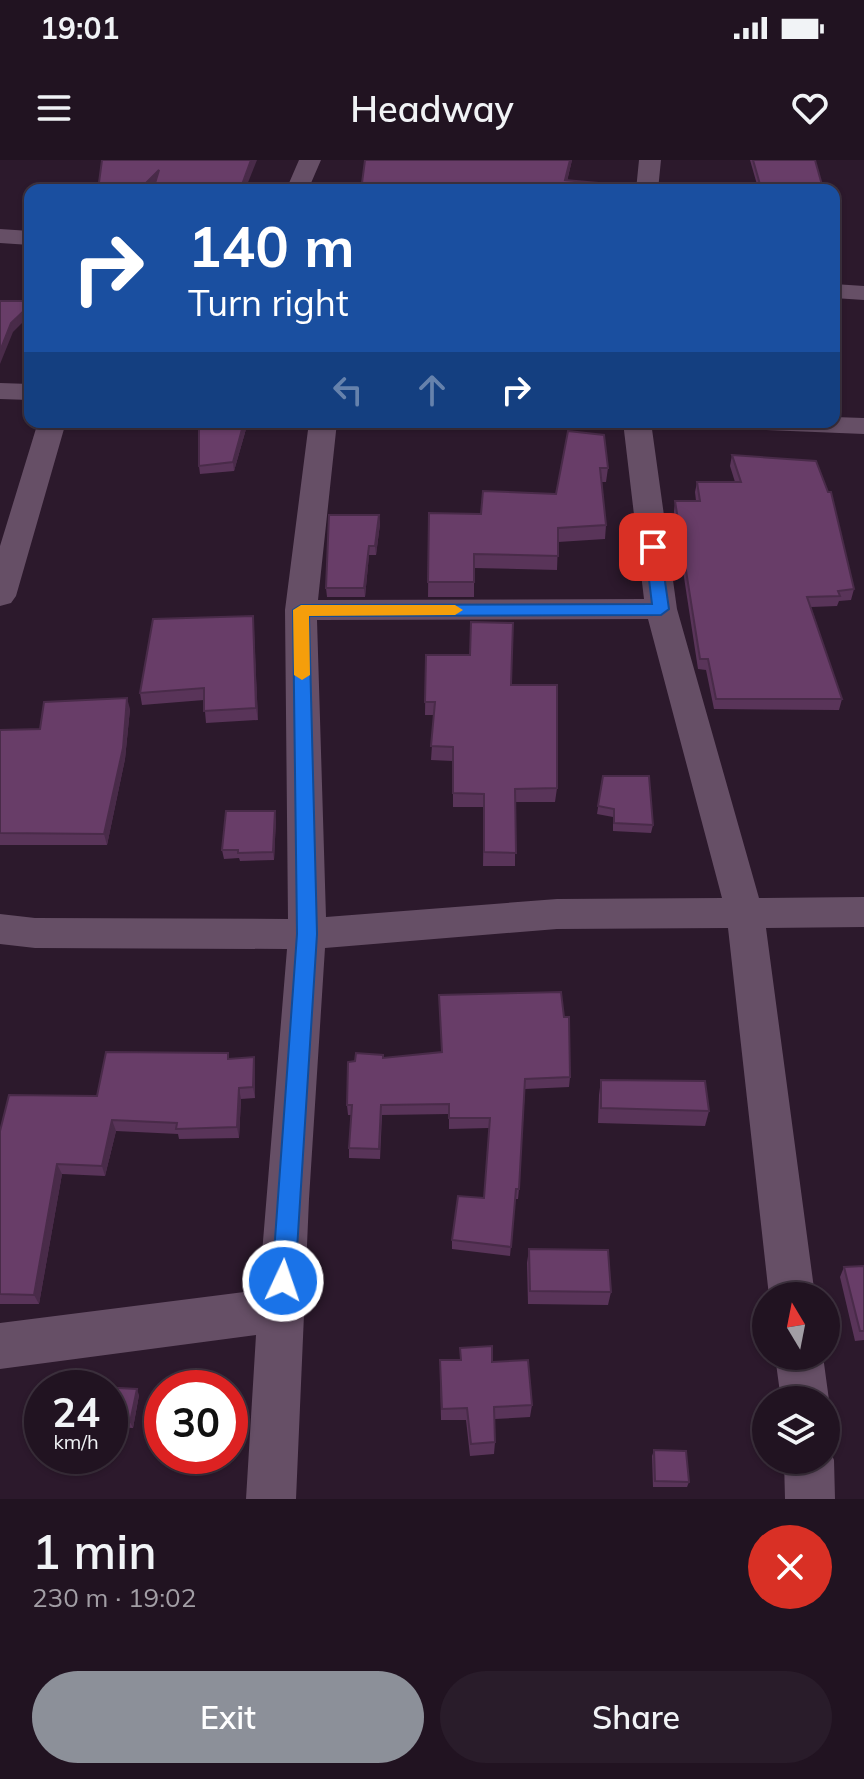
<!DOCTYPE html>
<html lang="en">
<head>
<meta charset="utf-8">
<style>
	:root { --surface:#211321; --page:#291c2a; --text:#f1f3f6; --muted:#a29ea5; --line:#3e323f; --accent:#8c9099 }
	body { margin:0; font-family:Mulish,sans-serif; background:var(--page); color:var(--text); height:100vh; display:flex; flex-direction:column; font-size:30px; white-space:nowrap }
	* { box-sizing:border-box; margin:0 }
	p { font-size:26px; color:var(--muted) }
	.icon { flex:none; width:44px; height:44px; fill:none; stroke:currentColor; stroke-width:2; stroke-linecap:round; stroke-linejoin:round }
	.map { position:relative; height:1339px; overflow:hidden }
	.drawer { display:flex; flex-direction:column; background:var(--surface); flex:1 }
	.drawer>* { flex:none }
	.banner { position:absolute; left:24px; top:24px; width:816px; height:244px; border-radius:16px; box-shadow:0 2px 6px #0004,0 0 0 2px var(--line); background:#1a4fa0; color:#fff; overflow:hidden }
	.needle { width:52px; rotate:350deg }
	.buttons { position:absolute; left:752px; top:1122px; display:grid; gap:16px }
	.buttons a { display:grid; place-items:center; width:88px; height:88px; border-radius:50%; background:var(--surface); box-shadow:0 2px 6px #0004,0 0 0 2px var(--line); font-size:40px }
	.speed { position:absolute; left:24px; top:1210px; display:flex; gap:16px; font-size:40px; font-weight:700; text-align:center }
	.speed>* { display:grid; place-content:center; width:104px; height:104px; border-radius:50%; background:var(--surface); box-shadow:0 2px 6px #0004,0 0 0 2px var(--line); line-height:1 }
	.speed small { font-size:20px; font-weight:400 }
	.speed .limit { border:12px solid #d22; background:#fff; color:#111 }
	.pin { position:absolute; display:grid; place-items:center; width:68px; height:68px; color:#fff; margin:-34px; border-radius:16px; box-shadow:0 4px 12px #0006 }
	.me { position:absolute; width:88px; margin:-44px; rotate:3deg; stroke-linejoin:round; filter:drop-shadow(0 0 6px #0008) }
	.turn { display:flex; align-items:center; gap:28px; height:168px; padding:0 32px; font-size:36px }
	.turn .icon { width:104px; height:104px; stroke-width:2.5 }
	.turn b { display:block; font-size:56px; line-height:68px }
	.lanes { display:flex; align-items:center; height:76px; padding:0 32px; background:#0003; justify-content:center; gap:40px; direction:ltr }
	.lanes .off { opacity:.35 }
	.round { display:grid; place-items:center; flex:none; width:84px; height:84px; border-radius:42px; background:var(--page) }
	.overview { display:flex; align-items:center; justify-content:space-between; height:136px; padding:0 32px }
	h1 { font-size:48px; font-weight:600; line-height:60px }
	.button { display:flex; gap:16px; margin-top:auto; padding:16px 32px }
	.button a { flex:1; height:92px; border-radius:48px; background:var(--accent); color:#fff; font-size:32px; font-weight:600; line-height:92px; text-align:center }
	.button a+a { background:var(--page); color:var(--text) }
	.status { display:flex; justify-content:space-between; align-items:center; height:56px; padding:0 40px; background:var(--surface); direction:ltr }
	.status svg { height:22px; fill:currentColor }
	header { display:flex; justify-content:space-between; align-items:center; height:104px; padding:0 32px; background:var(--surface); font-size:36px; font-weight:600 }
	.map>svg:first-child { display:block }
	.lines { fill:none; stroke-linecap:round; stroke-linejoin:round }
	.minor { fill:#664f66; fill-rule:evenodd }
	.wall { fill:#593459 }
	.shaded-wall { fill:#492b49 }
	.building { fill:#683d68; stroke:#492b49; stroke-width:2 }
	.route { fill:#1a73e8; stroke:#114b97; stroke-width:2 }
	.slow { fill:#f59e0b }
</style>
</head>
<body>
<div class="status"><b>19:01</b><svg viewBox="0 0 49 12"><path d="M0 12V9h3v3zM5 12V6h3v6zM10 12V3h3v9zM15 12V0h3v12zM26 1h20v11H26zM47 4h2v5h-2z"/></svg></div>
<header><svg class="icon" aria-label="menu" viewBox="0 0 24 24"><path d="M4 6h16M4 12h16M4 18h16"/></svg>Headway<svg class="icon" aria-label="heart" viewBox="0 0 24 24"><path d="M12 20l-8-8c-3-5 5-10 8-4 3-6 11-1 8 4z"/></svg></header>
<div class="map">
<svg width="864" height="1339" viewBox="0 0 864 1339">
	<rect width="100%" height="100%" fill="#2c192c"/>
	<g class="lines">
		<path class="minor" d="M299 0H321L308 30H286Z
			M639 0H661L658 30H636Z
			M0 69 30 71V85L0 83Z
			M834 124 864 126V140L834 138Z
			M0 223 30 224V240L0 239Z
			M834 257 864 258V274L766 270 756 268 752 262H834Z
			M38 262H66L16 436 11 443 0 446V386Z
			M309 262H337L318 440 644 439 623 262H651L677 449 759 738 864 737V767L766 768 815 1136H769L728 768 557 769 325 788 309 1039 296 1339H246L256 1175 0 1209V1163L259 1130 287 789 35 788 0 784V754L35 758 288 759 285 450ZM648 459 722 738 557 739 326 757 317 460Z
			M775 1196H823L829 1240 826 1247V1240H781Z
			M826 1282 834 1300 835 1339H785L784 1300H826Z"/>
	</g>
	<path class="wall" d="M365 0H572L567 21 620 30H362Z
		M750 0H815L822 25 821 30H665V25L758 28Z
		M167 262H248L234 311 200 314 199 306V269L168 267Z
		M568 271 608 308 606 322H602L606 365 605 379 558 382 557 410 474 408V437H428L429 353 481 354 556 334Z
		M732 295 854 429 851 440 839 441 837 446 811 447 842 539 839 550 714 549 706 510 698 509 674 352 675 341H696L695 332 697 322H735L730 306Z
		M379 355 380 364 376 395H369L365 437H327L326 428Z
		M253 456 258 560 206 563 204 540 142 545 140 533Z
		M426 495 511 525 557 628 555 642H515V706H483L484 647H453V601L431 600 434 555H425Z
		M130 549 125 599 107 685H0V570L40 569Z
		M603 616 653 665 651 673 613 671V657L597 654Z
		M276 659 274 700 240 701 239 698 224 699 222 690Z
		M254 897 255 908V938L241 939 239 978 179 979 178 974 116 971 105 1016 62 1014 39 1144H0V971L97 936 229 899Z
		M383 898 570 917 569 927 525 929 519 1029 518 1039H515L510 1096 452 1089V1080L484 1038 489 968 449 969V954L382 955 380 999 349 998V988L351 955H348L347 945Z
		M601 920 709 951 705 966 598 963 599 935Z
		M529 1089 611 1132 608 1145 528 1144 527 1103Z
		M864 1106V1180L855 1181 840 1117 844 1107Z
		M460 1188 492 1202 532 1245 530 1257 495 1259V1282L494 1294 470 1296 466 1260H441L440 1212 460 1200Z
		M110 1228 139 1235 133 1268 110 1267Z
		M654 1290 689 1322 687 1327H653L652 1296Z"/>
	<path class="shaded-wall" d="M251 0H257L245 30H240Z
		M570 0H572L565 30V20Z
		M159 10 153 30H139Z
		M30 145V155L13 172 0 204V191L11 163Z
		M244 262H248L234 311 233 302Z
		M379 355 380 364 376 395 375 386Z
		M369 386V395L365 437 364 428Z
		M253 456 254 468 258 560 256 548Z
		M127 538 130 549 125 599 107 685 104 674Z
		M275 651 276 659 274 700 273 692Z
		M254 897 255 908V938L253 927Z
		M239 928 241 939 239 978 237 967Z
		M112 960 116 971 105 1016 102 1006Z
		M57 1004 62 1014 39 1144 34 1135Z
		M137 1229 139 1235 133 1268 130 1262Z"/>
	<path class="building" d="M102 0H251L240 30H153L159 10 139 30H98Z
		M365 0H570L565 20 620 25 619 30H459L362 23Z
		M753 0H815L822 25H817L818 30H666L665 25 761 28Z
		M0 141H30V145L11 163 0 191Z
		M199 262H244L233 302 199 306Z
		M568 271 604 275 608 308H600L606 365 558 368V396L474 394V422H428L429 353 481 354 483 331 556 334Z
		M732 295 816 301 828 332H831L854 429 838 431 840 436 807 437 842 539H716L708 499H700L675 341H700L697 322H741Z
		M329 355H379L375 386H369L364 428H326Z
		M253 456 256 548 204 551V528L140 533 153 459Z
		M471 462 513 463 511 525H557V628L515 629 516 693 484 692V634L453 633V587L431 586 435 542H425L426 495H470Z
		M127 538 123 588 104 674 0 673V570L40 569 44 542Z
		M603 616H649L653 665 614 663V649L598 646Z
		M226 651H275L273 692 238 693V690H222Z
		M561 832 564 857H569L570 917 525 919 519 1029H516L511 1087 452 1080 458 1036 484 1038 490 958H449V944L381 945 379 989 349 988 352 945H347L348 902 355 901 356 893 383 895V898L442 892 439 835Z
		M106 892 228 893V899L254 897 253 927 239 928 237 967 176 969 177 963 112 960 102 1006 57 1004 34 1135 0 1134V971L9 935 97 936Z
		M601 920 705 921 709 951 601 948Z
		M529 1089 608 1090 611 1132 530 1131Z
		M864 1106V1171H860L844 1107Z
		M492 1186V1202L528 1200 532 1245 494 1247 495 1282 471 1284 467 1248 442 1249 440 1200H461L460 1188Z
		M100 1227 137 1229 130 1262 110 1261V1228Z
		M654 1290 686 1291 689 1322 655 1321Z"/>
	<path class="route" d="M653 382 660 387 669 449 661 455 309 456 317 774 295 1121 291 1129 283 1132 275 1129 272 1121 297 774 293 450 301 445 652 444 645 387Z"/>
	<path class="slow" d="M301 445H455L463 450 455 455 309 456 310 515 302 520 294 515 293 450Z"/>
</svg>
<div class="buttons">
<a><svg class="needle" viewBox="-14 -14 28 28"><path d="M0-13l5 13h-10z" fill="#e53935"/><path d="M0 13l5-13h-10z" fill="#a29ea5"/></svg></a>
<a><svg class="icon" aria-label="layers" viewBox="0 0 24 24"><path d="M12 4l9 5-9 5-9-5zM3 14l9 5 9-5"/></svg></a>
</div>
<div class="speed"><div>24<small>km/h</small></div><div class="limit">30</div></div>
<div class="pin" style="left:653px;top:387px;background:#d93025"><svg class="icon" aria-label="arrive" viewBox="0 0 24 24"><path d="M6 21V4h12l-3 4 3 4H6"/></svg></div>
<svg class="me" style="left:283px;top:1121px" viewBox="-20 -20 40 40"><circle r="17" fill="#1a73e8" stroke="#fff" stroke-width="3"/><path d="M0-11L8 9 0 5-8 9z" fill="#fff"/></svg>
<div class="banner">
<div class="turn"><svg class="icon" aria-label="right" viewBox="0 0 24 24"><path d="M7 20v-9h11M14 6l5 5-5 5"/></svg><div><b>140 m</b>Turn right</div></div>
<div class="lanes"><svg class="icon off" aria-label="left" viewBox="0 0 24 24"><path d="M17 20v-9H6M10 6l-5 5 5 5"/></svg><svg class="icon off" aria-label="ahead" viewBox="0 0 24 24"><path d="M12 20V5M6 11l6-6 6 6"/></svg><svg class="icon" aria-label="right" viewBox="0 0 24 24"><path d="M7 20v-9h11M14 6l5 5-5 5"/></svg></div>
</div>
</div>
<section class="drawer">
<div class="overview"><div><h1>1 min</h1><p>230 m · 19:02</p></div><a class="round" style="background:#d93025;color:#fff"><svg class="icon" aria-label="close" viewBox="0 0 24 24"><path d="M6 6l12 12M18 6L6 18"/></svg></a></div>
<div class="button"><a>Exit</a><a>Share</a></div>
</section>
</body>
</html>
